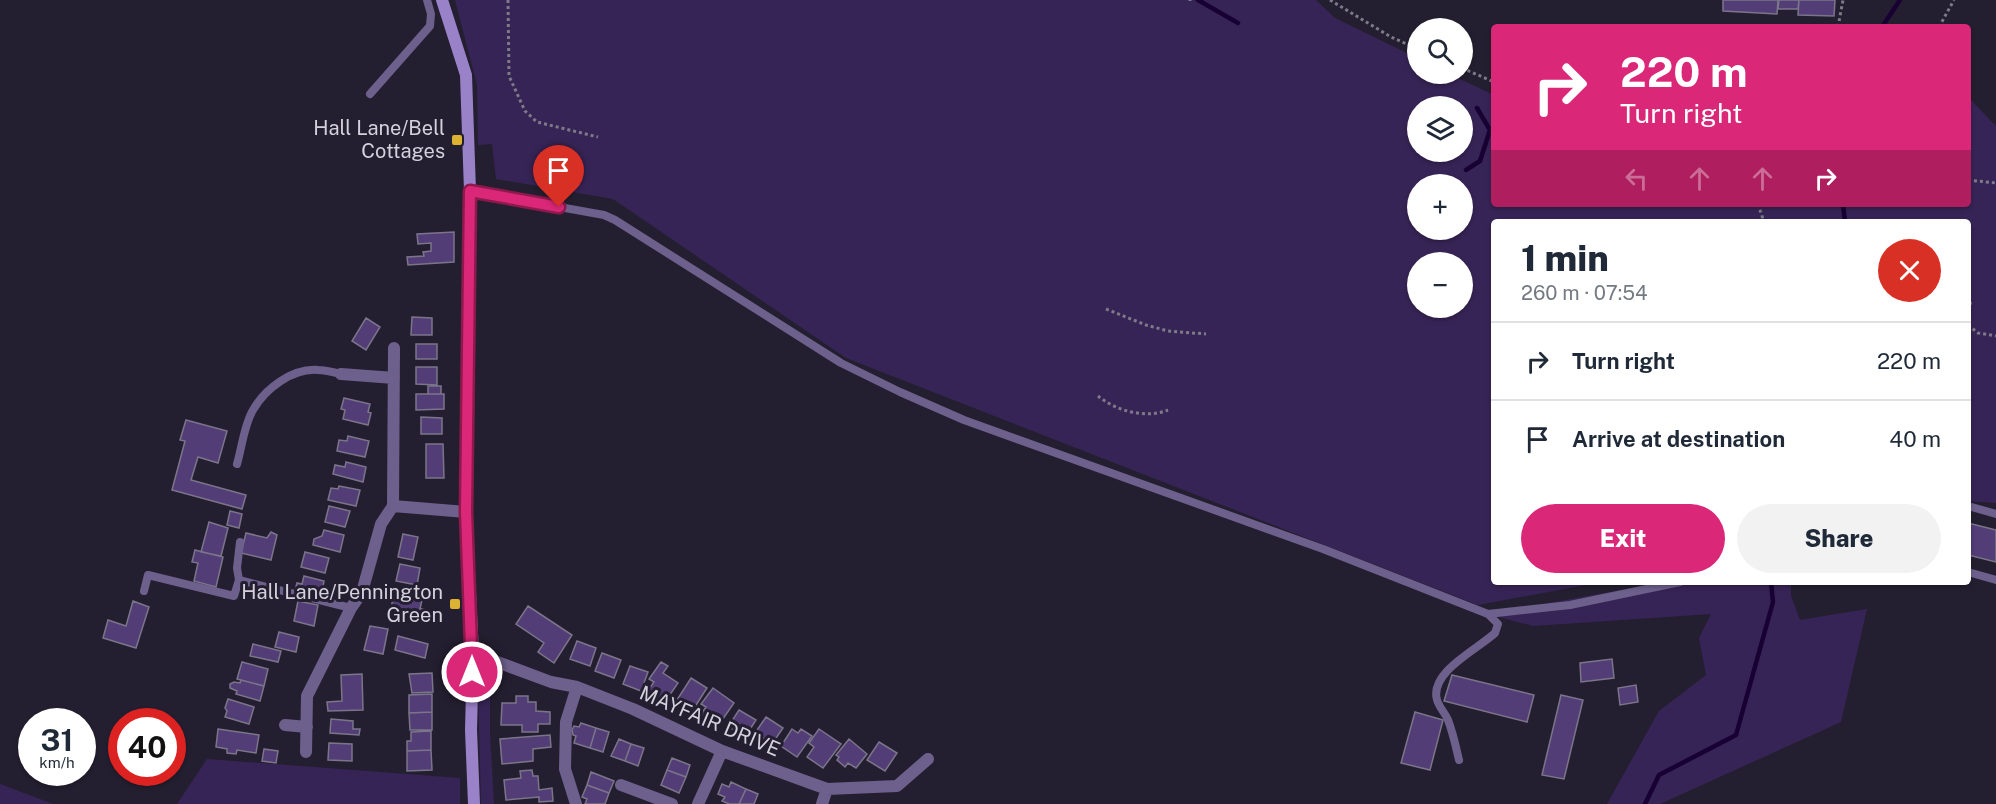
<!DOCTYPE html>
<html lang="en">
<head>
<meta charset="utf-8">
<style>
	:root { --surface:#fff; --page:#f2f2f3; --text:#1f2937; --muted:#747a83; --line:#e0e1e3; --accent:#db2777 }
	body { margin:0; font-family:"Public Sans",sans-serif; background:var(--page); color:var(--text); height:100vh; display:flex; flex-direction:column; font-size:22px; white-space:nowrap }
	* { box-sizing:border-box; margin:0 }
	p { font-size:20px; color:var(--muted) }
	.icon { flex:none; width:33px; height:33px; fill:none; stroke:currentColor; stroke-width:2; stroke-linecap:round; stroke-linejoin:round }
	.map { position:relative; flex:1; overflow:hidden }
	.sheet { position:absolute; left:1491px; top:219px; width:480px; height:366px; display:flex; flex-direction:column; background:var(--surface); border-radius:6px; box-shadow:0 2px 4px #0004 }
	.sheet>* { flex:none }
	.guide { position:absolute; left:1491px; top:24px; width:480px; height:183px; border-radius:6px; box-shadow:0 2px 4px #0004; background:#db2777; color:#fff; overflow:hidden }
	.fabs { position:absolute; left:1407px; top:18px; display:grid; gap:12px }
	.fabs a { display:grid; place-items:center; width:66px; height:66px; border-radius:50%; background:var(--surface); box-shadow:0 2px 4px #0004; font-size:30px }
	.speed { position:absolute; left:18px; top:708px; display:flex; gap:12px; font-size:30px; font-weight:700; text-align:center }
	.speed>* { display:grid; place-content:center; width:78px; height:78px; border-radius:50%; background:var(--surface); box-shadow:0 2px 4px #0004; line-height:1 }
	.speed small { font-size:15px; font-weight:400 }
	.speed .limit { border:9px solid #d22; background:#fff; color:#111 }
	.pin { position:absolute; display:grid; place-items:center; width:51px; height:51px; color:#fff; margin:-62px -26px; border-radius:50% 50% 50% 0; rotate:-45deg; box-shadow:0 0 6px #0007 }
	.pin .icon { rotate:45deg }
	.me { position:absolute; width:66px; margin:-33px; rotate:0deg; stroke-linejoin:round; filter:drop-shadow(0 0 4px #0008) }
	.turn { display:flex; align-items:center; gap:21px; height:126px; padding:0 30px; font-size:27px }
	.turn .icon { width:78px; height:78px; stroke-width:2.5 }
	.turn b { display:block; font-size:42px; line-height:51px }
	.lanes { display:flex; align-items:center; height:57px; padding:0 30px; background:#0003; justify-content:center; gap:30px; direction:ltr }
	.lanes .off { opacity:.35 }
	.round { display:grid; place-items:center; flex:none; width:63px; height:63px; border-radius:32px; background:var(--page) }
	.summary { display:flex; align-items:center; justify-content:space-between; height:102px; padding:0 30px }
	h1 { font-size:36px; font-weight:800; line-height:45px }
	.cta { display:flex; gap:12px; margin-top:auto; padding:12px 30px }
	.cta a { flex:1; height:69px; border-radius:36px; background:var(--accent); color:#fff; font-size:24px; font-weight:800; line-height:69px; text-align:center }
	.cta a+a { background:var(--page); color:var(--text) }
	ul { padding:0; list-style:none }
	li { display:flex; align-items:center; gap:18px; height:78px; padding:0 30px; border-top:2px solid var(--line) }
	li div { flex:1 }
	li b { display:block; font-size:22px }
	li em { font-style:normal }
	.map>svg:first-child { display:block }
	.green { fill:#372456; fill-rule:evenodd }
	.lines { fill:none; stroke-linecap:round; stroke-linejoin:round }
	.stream { stroke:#180033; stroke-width:4.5 }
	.building { fill:#523d77; stroke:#7b758a; stroke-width:1.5 }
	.path { stroke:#7e7a88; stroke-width:3; stroke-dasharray:3 3; stroke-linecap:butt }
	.lane { stroke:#6e608c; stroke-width:8 }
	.street { stroke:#6e608c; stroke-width:12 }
	.secondary { stroke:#9a82c9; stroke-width:12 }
	.route-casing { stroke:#8e194d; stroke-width:15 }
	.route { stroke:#db2777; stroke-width:10 }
	.poi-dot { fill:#dcb233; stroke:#241f30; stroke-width:2 }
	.labels { text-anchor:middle; stroke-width:6; stroke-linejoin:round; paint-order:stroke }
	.poi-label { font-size:20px; fill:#d4d1dd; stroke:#241f30; text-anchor:end }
	.street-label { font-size:20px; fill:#d4d1dd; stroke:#241f30 }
</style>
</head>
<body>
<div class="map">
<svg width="1996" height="804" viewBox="0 0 1996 804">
	<rect width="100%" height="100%" fill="#241f30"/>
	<path class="green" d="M455 0H1316L1335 18 1417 58 1418 74H1449L1494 95V204H1968V97L1996 126V503L1968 501V222H1494V582H1602L1478 605 846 358 613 199 496 179 492 144 478 145 477 85ZM1418 106H1462V152H1418ZM1418 184H1462V230H1418ZM1418 262H1462V308H1418Z
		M1665 582H1791V596L1800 620 1867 609 1841 722 1660 804H1607L1659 711 1706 675 1699 638 1711 614 1533 626 1488 614Z
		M490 675V733L494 804H481L478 686 482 679Z
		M207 759 460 778V804H177Z
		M0 784 53 804H0Z"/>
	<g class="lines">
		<path class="stream" d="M1198 0 1238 23
			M1882 27 1900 0
			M1466 170 1480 161 1490 130 1477 108
			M1843 204 1845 222
			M1645 804 1659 775 1736 735 1773 602 1771 582"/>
	</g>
	<path class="building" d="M1723 0H1778L1777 14 1723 11Z
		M1779 0H1799L1798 9H1778Z
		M1799 0H1835L1834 16 1798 15Z
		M454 232V262L408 265 407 257 424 256 423 252 431 251V243L418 244 417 234Z
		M412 317 432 318V335H411Z
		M366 318 380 327 366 350 352 341Z
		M416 344H437V359H416Z
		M416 367H437V385L416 384Z
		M428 386H441V394H428Z
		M416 394H444V409L416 410Z
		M344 398 370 404 368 412 371 413 368 425 343 419 345 410 341 409Z
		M421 417 442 418V434H421Z
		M186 420 227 431 218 463 198 457 191 480 246 495 242 509 172 490 185 441 180 440Z
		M348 436 369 441 365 457 337 451 339 440 347 441Z
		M426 444H443L444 478H426Z
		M346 462 366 467 363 482 333 474 335 465 345 467Z
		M339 486 360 490 356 506 328 500 331 488 338 489Z
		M329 506 350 511 345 527 325 522Z
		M230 511 242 514 239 528 227 525Z
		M209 522 228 528 221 556 201 552Z
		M1968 523 1996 530V562L1968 555Z
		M324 530 344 535 340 552 313 545 314 539 322 536Z
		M271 532 277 535 271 560 241 553 246 533 267 538Z
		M403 534 418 537 413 560 398 557Z
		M195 550 223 557 216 587 194 581 198 563 192 562Z
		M305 552 329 558 325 573 301 567Z
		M400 564 420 568 417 585 396 581Z
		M304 576 324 581 321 597 295 591 297 583 302 584Z
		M403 590 423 595 420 609H424L426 613 421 621 390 614 393 598 401 600Z
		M133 601 149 607 136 648 103 638 108 620 126 626Z
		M298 601 318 605 314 626 294 621Z
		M528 606 572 635 554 663 538 652 544 643 516 624Z
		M370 626 388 629 383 654 364 650Z
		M279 632 299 637 296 652 275 647Z
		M398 636 428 644 425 658 395 650Z
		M577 641 596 648 590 666 570 659Z
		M253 644 281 651 278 662 250 656Z
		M602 653 621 660 614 678 595 671Z
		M1612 659 1614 678 1581 682 1580 663Z
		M242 662 268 669 264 686 237 679Z
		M661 662 668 666 663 673 678 683 663 705 646 693 654 682 649 679Z
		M630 666 648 672 641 691 623 684Z
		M432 673 433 692 412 693 409 674Z
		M362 674 363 710 328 711 327 702 342 701 341 675Z
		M1452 675 1534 695 1527 722 1444 701Z
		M691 678 707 688 691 713 675 703Z
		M241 680 264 686 260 701 236 694 237 691 230 688V684L234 682 240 683Z
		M1636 685 1638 702 1620 705 1618 688Z
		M713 688 734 703 718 726 701 714 706 707 701 704Z
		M432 694V712L409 713V695Z
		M1561 695 1583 700 1564 779 1542 775Z
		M516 696H528V702H536V711L550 712V724H538V732H522V725H501L502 703H516Z
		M228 699 254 707 249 724 225 717 227 711 225 708Z
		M739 710 756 720 745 737 728 727Z
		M432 712V730H410L409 713Z
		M1415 712 1443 720 1430 770 1401 763Z
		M766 717 783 728 772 744 755 733Z
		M331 719 353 721V729H360L359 735 330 733Z
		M581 723 596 728 590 748 574 743 576 736 573 735 572 730 574 726 579 727Z
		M596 728 609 732 603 752 590 748Z
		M218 729 259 735 256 753 237 750 236 754 227 753V749L216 747Z
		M792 729 798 733 801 729 812 736 797 757 781 746Z
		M819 729 841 744 823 768 807 757 814 747 809 743Z
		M431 731V750L407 751V741H411V732Z
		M550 735 551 747 533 749V761L502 764 500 739Z
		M619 739 631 744 625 761 611 756Z
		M849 739 867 754 856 768 848 763 845 767 837 760 839 757 836 755Z
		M879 742 897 753 885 771 867 760Z
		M329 743 352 744V761L328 760Z
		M631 744 644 748 638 766 625 761Z
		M264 749 278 751 276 763 262 761Z
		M431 750 432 770 407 771V751Z
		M672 758 690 765 686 777 667 770Z
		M532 770 533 776H538L539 790 552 788 553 801 539 802V797L506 800 504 780 521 778 520 771Z
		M667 770 686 777 679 793 661 785Z
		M591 772 614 781 609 793 587 785Z
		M731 782 746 789 739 804H729L722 801 725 797 718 794 722 784 729 787Z
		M587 785 609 793 605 804H585L587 799 582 797Z
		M746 789 758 794 754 804H739Z"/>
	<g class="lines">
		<path class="path" d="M508 0 509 76 525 111 537 122 598 137
			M1330 0 1391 37 1418 49
			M1190 1V0
			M1838 27 1843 0
			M1939 27 1954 0
			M1462 68 1494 82
			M1968 180 1996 183
			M1758 204 1764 222
			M1968 298 1971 299 1968 318
			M1106 309 1146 325 1168 331 1206 334
			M1968 325 1978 333 1996 336
			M1098 396C1116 411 1146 419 1168 410"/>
		<path class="lane" d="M370 94 430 26 431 14 427 0
			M470 191 604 215 615 220 841 363 900 392 964 420 1323 549 1488 614 1498 624 1495 633C1478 649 1429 672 1437 700 1439 707 1445 713 1448 720 1453 733 1456 747 1459 760
			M237 464C242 447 244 425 253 410 265 389 292 368 318 370 325 370 333 372 341 374
			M1968 506 1996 514
			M1968 572 1996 580
			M239 580 237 568 240 542
			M144 591 148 575 234 596 239 580 351 608
			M1488 614 1570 605 1680 582"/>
		<path class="street" d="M341 374 394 378
			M393 506 466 512
			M473 653 551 682 577 687 633 709 722 751 827 789 897 786 928 759
			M285 725 307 727
			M306 752 307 696 351 608 362 592 381 524 393 506 394 348
			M621 785 672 804
			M576 804 565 769 566 722 577 687
			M698 804 722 751
			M822 804 827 789"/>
		<path class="secondary" d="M442 0 466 75 470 191 466 512 473 653 471 730 474 804"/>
	</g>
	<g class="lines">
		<g class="route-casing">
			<path id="route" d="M472 672 466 512 470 191 559 207"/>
		</g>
		<use href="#route" class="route"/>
	</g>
	<g class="poi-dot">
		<rect x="451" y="134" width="12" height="12" rx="3"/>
		<rect x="449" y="598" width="12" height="12" rx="3"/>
	</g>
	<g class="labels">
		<g class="poi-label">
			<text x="445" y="135">Hall Lane/Bell<tspan x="445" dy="23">Cottages</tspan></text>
			<text x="443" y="599">Hall Lane/Pennington<tspan x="443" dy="23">Green</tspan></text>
		</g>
		<g class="street-label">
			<text transform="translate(710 721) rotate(23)" y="7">MAYFAIR DRIVE</text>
		</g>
	</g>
</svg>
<div class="fabs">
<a><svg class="icon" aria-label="search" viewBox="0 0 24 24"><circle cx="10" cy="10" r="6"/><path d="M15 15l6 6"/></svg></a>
<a><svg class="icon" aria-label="layers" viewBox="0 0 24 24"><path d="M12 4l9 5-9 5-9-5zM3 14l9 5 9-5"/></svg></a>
<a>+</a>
<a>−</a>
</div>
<div class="speed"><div>31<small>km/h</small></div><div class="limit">40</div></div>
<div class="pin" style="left:559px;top:207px;background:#d93025"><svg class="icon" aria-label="arrive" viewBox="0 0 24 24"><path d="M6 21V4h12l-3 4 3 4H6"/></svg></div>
<svg class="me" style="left:472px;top:672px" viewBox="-20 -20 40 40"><circle r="17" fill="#db2777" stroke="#fff" stroke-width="3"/><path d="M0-11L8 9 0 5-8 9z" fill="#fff"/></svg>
<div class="guide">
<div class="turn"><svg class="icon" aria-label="right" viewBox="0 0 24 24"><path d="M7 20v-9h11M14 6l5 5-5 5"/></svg><div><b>220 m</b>Turn right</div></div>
<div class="lanes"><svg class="icon off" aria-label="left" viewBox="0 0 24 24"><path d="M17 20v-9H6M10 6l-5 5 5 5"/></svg><svg class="icon off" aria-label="ahead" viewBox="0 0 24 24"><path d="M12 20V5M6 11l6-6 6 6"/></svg><svg class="icon off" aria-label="ahead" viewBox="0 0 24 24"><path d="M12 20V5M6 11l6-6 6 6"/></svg><svg class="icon" aria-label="right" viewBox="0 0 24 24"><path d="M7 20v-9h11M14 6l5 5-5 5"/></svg></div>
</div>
<section class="sheet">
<div class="summary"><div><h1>1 min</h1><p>260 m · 07:54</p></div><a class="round" style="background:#d93025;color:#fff"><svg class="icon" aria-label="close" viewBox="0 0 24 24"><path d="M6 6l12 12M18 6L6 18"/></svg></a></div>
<ul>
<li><svg class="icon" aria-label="right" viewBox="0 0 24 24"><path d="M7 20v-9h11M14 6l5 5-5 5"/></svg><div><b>Turn right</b></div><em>220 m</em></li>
<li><svg class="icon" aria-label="arrive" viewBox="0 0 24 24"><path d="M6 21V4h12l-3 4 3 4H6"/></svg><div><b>Arrive at destination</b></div><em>40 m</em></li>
</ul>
<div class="cta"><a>Exit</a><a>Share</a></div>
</section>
</div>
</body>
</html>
